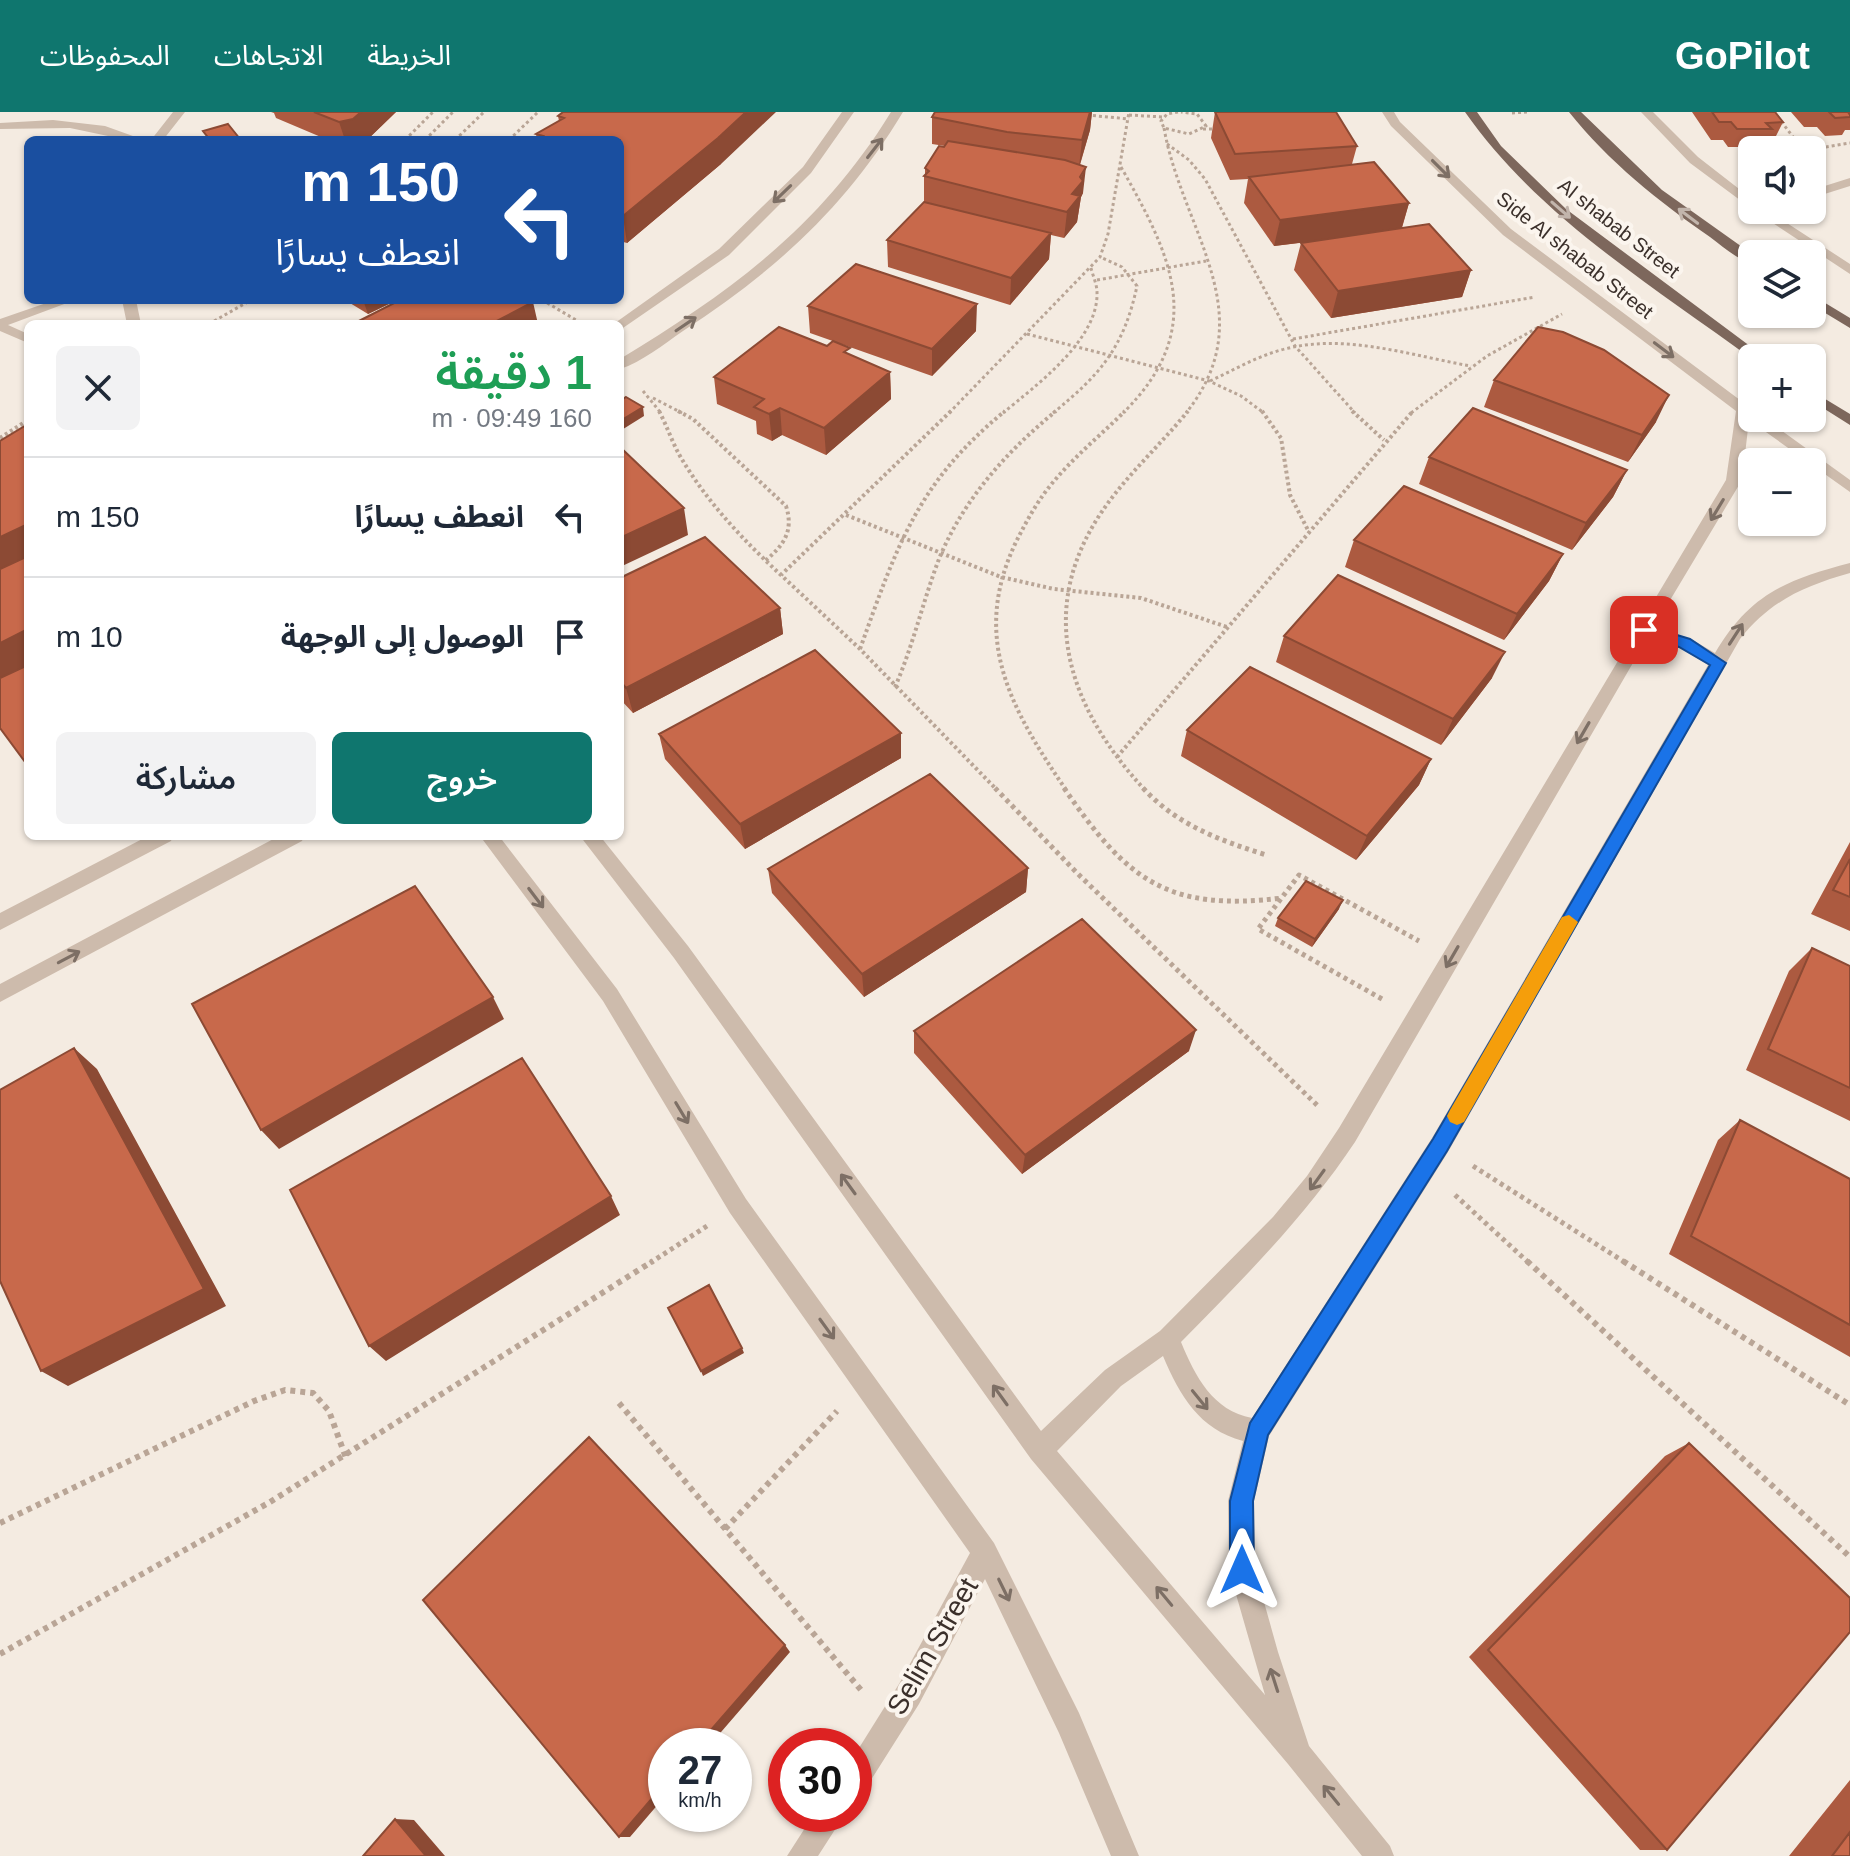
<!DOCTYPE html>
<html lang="ar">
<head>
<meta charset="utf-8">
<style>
	:root { --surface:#fff; --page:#f2f2f3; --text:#1f2937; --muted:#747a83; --line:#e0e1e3; --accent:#0f766e }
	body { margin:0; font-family:Helvetica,"Noto Sans Arabic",sans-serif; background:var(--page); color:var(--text); direction:rtl; height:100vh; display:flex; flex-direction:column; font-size:30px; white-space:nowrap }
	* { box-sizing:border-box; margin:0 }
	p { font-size:26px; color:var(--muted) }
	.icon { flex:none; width:44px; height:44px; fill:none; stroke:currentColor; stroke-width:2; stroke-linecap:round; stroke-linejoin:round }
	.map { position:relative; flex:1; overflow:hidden; direction:ltr }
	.drawer { position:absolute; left:24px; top:208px; width:600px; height:520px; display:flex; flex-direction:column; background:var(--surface); border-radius:12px; box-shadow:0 2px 6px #0004; direction:rtl }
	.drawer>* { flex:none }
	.top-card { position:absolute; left:24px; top:24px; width:600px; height:168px; border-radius:12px; box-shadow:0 2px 6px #0004; direction:rtl; background:#1a4fa0; color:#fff; overflow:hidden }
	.fabs { position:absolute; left:1738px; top:24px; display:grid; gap:16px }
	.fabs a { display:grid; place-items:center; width:88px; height:88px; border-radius:12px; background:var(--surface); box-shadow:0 2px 6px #0004; font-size:40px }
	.speed { position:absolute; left:648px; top:1616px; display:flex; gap:16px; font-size:40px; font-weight:700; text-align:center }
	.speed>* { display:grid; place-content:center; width:104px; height:104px; border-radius:50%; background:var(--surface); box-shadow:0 2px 6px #0004; line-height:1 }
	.speed small { font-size:20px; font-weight:400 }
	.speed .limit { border:12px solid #d22; background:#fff; color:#111 }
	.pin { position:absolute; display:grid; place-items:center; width:68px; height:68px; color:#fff; margin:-34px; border-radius:16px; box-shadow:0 4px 12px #0006 }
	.me { position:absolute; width:88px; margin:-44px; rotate:0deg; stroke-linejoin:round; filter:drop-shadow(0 0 6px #0008) }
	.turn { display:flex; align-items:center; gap:28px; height:168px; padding:0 32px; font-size:36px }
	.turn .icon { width:104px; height:104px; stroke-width:2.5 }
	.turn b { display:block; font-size:56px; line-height:68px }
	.round { display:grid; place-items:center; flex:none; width:84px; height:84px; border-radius:12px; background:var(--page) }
	.headline { display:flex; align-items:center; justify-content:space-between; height:136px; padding:0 32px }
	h1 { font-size:48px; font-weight:600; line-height:60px; color:#1e9e55 }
	.primary-button { display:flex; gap:16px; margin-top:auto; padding:16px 32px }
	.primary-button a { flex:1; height:92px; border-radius:12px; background:var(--accent); color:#fff; font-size:32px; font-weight:600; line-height:92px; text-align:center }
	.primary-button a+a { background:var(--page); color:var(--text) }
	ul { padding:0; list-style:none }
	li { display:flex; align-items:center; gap:24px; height:120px; padding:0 32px; border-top:2px solid var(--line) }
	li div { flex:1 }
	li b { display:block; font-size:30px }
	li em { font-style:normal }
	header { display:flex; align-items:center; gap:48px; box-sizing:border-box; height:112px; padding:0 40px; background:var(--accent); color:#fff }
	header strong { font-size:38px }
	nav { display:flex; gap:44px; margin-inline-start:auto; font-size:28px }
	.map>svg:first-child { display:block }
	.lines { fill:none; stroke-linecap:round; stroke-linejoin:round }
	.path-far3 { stroke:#b9a596; stroke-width:3; stroke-dasharray:3 3; stroke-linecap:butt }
	.path-far2 { stroke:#b9a596; stroke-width:4; stroke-dasharray:3 3; stroke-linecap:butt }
	.path-far1 { stroke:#b9a596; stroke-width:5; stroke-dasharray:4 4; stroke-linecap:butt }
	.path { stroke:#b9a596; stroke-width:6; stroke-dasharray:5 5; stroke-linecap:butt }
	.minor { fill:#cdbbac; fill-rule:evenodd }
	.major { fill:#7d675c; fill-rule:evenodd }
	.wall { fill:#ac5a40 }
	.shaded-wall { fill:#8c4a34 }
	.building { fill:#c8694b; stroke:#8c4a34; stroke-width:2 }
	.oneway { stroke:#7d6f65 }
	.oneway2 { stroke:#c2b5ac }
	.route { fill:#1a73e8; stroke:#114b97; stroke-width:2 }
	.slow { fill:#f59e0b }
	.labels { text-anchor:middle; stroke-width:8; stroke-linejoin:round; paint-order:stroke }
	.far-street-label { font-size:20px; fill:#3b302b; stroke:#fbf5ee }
	.near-street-label { font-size:28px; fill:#3b302b; stroke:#fbf5ee }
</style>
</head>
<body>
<header>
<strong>GoPilot</strong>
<nav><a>الخريطة</a><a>الاتجاهات</a><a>المحفوظات</a></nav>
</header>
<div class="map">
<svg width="1850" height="1744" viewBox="0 0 1850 1744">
	<rect width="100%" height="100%" fill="#f4ebe1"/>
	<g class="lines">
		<path class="path-far3" d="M1178 0 1167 2 1161 9 1164 16 1189 22 1206 14 1197 2 1181 0
			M1774 0 1803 38
			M1512 1 1527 0
			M1087 3 1129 7
			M1129 3 1163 5
			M1164 16C1182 119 1265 202 1186 301
			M1203 17H1218
			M405 28 433 0
			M425 28 453 0
			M455 28 484 0
			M509 28 538 0
			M1167 32 1189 48 1205 67 1295 234 1355 301
			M1808 38 1850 31
			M1121 55C1172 145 1208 217 1123 301
			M1097 168 1206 149
			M542 188 583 212
			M209 212 251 188
			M1027 222 1209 269 1241 284 1264 301
			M1293 227 1535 185
			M1210 269C1236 257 1261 242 1289 236 1348 222 1413 244 1471 254
			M643 279 661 301
			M653 286 682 301
			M949 301 1100 145 1108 122 1129 0
			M1003 301C1035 274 1099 228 1097 180 1097 173 1093 164 1091 156
			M1053 301C1101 262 1124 235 1137 174L1122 155 1100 145
			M1411 301 1487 244 1562 202"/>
		<path class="path-far2" d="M659 299C667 314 672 330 680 344 706 389 744 429 781 463
			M678 299 693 307 786 394C794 419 784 433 765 449
			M951 299 781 463 860 537 997 678
			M1262 299 1281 326 1290 383 1309 420
			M1352 299 1384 328
			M0 326 28 308
			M846 403 1001 465 1054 477 1141 486 1227 515
			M860 537C897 434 917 371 1005 299
			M895 575C913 534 923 489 939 447 963 388 1007 339 1056 299
			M1117 645 1413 299
			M1066 678C1011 597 970 526 1016 430 1027 408 1039 386 1055 368 1076 343 1102 322 1125 299
			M1145 678C1073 601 1037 508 1094 412 1119 370 1157 337 1188 299"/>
		<path class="path-far1" d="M995 676 1077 761 1319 995
			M1064 676C1127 768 1167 800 1282 786
			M1143 676C1177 713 1219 728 1266 743
			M1382 887 1258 817 1299 763 1419 829
			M1473 1054 1626 1151
			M1455 1083 1529 1151
			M650 1151 707 1114"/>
		<path class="path" d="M1527 1149 1850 1445
			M1623 1149 1850 1293
			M619 1291 861 1578
			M0 1411 254 1289 285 1278 313 1281 329 1299 346 1346
			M725 1417 837 1299
			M0 1542 270 1390 653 1149"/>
		<path class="minor" d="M173 0H185L163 28H151Z
			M842 0H854L811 61 729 143 620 218V212L615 211 719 137 803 55Z
			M891 0H903C846 95 775 159 683 219 664 232 642 250 620 257V247C732 179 821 114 891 0Z
			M1382 0H1394L1400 10 1511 117 1748 294 1752 297V306H1764L1850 368V380L1749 308 1742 368 1654 515 1691 527 1715 541C1750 482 1786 468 1850 451V461C1804 474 1770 489 1740 527L1448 1040 1269 1324 1254 1389 1255 1458 1278 1540 1309 1634 1390 1734 1394 1744H1362L1288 1652 1031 1347 674 846 580 724H600L688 834 1041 1319 1105 1258 1160 1219 1273 1105 1307 1064 1339 1016 1726 368 1736 299 1503 123 1391 14ZM1648 525 1679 535 1708 553 1432 1026 1252 1306C1213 1299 1195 1264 1181 1230 1244 1166 1305 1105 1355 1030ZM1163 1244C1180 1284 1199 1317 1243 1329L1228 1389 1229 1458 1265 1583 1057 1339 1121 1274Z
			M1641 0H1653L1698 45 1752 87V97L1690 51Z
			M53 8 105 14 144 28H127L70 16 0 17V11Z
			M1850 66V74L1812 86V78Z
			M1753 98H1767L1850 152V162Z
			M55 188H75L8 213 28 222V231L0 219V207Z
			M122 188H136L141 212H127Z
			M148 724H173L171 729 0 818V801Z
			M279 724H304L302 729 0 890V872Z
			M480 724H499L617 877 746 1087 994 1431 1079 1601 1139 1744H1111L1059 1621 985 1467 919 1592 864 1679 854 1683V1644L899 1572 970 1441 730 1101 603 889Z
			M814 1702H845L818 1744H787Z"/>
		<path class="major" d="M1465 0H1477L1501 34 1566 97 1766 246 1752 247C1651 173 1538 104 1465 0Z
			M1569 0H1581L1662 78 1752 142V152C1737 147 1723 135 1710 125 1659 90 1608 49 1569 0Z
			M1812 183 1850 206V216L1812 193Z
			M1812 279 1850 302V313L1812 289Z"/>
	</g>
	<path class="wall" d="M271 0H396L367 28H328L276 6 274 1Z
		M935 0H1092L1090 18 1080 53 1083 81 1081 85 1077 110 1064 126 1051 123 1049 147 1010 193 888 155 887 128 924 90V64L925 63V56L945 34 932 32V5Z
		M1215 0 1357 34 1352 52 1409 91 1402 116 1471 158 1462 185 1331 206 1294 158 1301 131 1316 129 1274 134 1244 91 1248 67 1230 68 1211 26Z
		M1692 0H1775L1783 10 1774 28H1766L1763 35H1728L1723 28H1711Z
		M1791 0H1850V18H1845L1842 23 1825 24 1817 15H1804Z
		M558 4 721 52 627 131 620 129V28H537L536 22 559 9Z
		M345 188H397L368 202Z
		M808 194 976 219 932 264 810 221Z
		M827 234 890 260 891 287 826 343 782 323 772 329 757 322 756 309 717 292 714 265Z
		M1494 268 1656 310 1628 350 1484 295Z
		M1429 345 1627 358 1613 385 1572 438 1419 372Z
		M1354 428 1563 442 1549 469 1504 528 1345 455Z
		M620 466 780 496 783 522 633 601 620 587Z
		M1284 524 1492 566 1441 633 1276 550Z
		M1187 618 1431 647 1419 673 1356 748 1181 644Z
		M901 621V646L745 737 665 647 659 622Z
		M1850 730V819L1811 802Z
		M1028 756 1026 780 864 885 772 781 768 757Z
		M1339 797 1312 835 1275 814 1278 806Z
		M1812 836 1850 854V1009L1746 958 1789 859Z
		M914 919 1189 939 1022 1062 914 941Z
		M1740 1008 1850 1067V1245L1669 1142 1718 1028Z
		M1689 1331 1667 1738H1640L1469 1545 1665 1344Z
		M1850 1668V1744H1789Z"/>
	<path class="shaded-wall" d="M361 0H396L367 28H345L339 10Z
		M746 0H776L721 52 627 131 623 104Z
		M1090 0H1092L1090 18 1079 55 1082 28Z
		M1086 55 1083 81 1081 85 1077 110 1064 126 1067 100 1072 82Z
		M1409 91 1401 118 1274 134 1280 108Z
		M1051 121 1049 147 1010 193 1011 166Z
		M1471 158 1462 185 1331 206 1338 179Z
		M363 188H397L368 202Z
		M533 190 538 212H491Z
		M977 192 976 219 932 264V237Z
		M890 260 891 287 826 343 824 316Z
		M1669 283 1656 310 1628 350 1642 323Z
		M643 295 644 304 620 319V309Z
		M780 296 782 323 772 329 769 302Z
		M1627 358 1613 385 1572 438 1586 411Z
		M684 396 688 423 620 455V426Z
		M28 412V447L0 459V425Z
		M1563 442 1549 469 1504 528 1517 502Z
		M780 496 783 522 633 601 626 576Z
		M28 517V553L0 566V531Z
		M1505 540 1492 566 1441 633 1453 607Z
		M901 621V646L745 737 740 712Z
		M1431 647 1419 673 1356 748 1367 724Z
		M1028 756 1026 780 864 885 862 862Z
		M1343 788 1339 797 1312 835 1315 827Z
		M493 885 504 907 279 1037 261 1018Z
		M1196 918 1189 939 1022 1062 1025 1043Z
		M74 936 97 957 226 1194 68 1274 41 1259Z
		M611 1084 620 1103 386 1249 369 1234Z
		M742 1236 744 1241 703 1264 701 1259Z
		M785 1533 790 1540 709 1634H697Z
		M666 1670V1683L630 1725H619Z
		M395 1707 414 1708 445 1744H426Z"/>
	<path class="building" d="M314 0H361L353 7 339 10Z
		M563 0H746L718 26 623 104 620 103V28L539 27 543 24 536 22 564 6 558 4Z
		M935 0H1090L1082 28 1007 20 932 5Z
		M1215 0H1336L1357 34 1235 42Z
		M1712 0H1775L1783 10 1766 11 1772 17H1737L1731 10H1719Z
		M1829 0H1850H1848L1850 3V5L1835 6Z
		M228 12 240 27 210 28 203 19Z
		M283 25 294 26 300 28H277Z
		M948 29 1065 48 1086 55 1080 65 1083 69 1072 82 1080 84 1067 100 924 64 929 59 925 56 939 34 944 35Z
		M1374 50 1409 91 1280 108 1249 65Z
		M924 90 1051 121 1011 166 887 128Z
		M1429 112 1471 158 1338 179 1301 131Z
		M856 152 977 192 932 237 808 194Z
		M400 188H530L533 190 491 212H353Z
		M779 215 827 234 833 229 850 236 844 240 890 260 824 316 780 296 769 302 754 295 764 287 714 265Z
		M1538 215 1563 220 1604 238 1669 283 1642 323 1494 268Z
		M626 285 643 295 620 309V289Z
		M1473 296 1627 358 1586 411 1429 345Z
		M28 312V412L0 425V329Z
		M620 335 684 396 620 426Z
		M1404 374 1563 442 1517 502 1354 428Z
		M705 425 780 496 626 576 620 569V466Z
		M28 444V517L0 531V457Z
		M1338 463 1505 540 1453 607 1284 524Z
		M815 538 901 621 740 712 659 622Z
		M28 553V654L0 616V566Z
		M1250 555 1431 647 1367 724 1187 618Z
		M930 662 1028 756 862 862 768 757Z
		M1850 747V785L1833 778Z
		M1306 769 1343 788 1315 827 1278 806Z
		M415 774 493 885 261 1018 192 892Z
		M1082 807 1196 918 1025 1043 914 919Z
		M1812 836 1850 854V976L1768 937Z
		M74 936 204 1177 41 1259 0 1169V978Z
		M522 946 611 1084 369 1234 290 1078Z
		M1740 1008 1850 1067V1213L1691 1124Z
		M709 1173 742 1236 701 1259 668 1196Z
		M589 1325 785 1533 697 1634H666V1670L619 1725 423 1488Z
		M1689 1331 1850 1486V1520L1667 1738 1488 1538Z
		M395 1707 426 1744H363Z
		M1850 1720V1744H1832Z"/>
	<defs><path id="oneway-shaft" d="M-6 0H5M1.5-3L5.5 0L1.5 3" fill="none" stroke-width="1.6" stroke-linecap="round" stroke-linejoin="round" transform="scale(2)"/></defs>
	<g class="oneway">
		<use href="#oneway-shaft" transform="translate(875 36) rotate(-52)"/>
		<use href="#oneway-shaft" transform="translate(1441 57) rotate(45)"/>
		<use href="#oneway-shaft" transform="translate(782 82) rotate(136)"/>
		<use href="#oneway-shaft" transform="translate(686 212) rotate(-34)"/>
		<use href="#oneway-shaft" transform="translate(1664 238) rotate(37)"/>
		<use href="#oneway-shaft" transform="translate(1717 398) rotate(121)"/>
		<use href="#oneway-shaft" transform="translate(1736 522) rotate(-57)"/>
		<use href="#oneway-shaft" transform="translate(1583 621) rotate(120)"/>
		<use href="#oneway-shaft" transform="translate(536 786) rotate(53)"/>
		<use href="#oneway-shaft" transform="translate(69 845) rotate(-28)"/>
		<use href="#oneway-shaft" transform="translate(1452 845) rotate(120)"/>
		<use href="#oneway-shaft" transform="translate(682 1001) rotate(59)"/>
		<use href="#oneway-shaft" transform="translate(1317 1068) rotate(126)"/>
		<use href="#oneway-shaft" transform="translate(848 1072) rotate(-126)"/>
		<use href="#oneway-shaft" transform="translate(827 1217) rotate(54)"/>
		<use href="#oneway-shaft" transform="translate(1000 1283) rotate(-126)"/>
		<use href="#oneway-shaft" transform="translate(1200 1288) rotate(51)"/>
		<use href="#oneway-shaft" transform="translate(1004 1478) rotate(64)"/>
		<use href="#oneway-shaft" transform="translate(1164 1484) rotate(-130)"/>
		<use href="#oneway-shaft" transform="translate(1274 1568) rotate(-108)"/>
		<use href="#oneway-shaft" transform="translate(1331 1683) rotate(-129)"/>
	</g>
	<g class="oneway2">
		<use href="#oneway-shaft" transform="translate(1561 98) rotate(41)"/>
		<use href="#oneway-shaft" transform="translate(1688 104) rotate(-143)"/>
	</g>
	<path class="route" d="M1644 513 1690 527 1726 551 1447 1039 1268 1323 1253 1389 1254 1458 1250 1466 1242 1470 1234 1466 1230 1458V1389L1250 1311 1433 1027 1710 553 1679 535 1638 522V514Z"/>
	<path class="slow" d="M1569 803 1578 810 1464 1010 1457 1013 1450 1010 1447 1004 1450 998 1562 805Z"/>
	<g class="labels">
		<g class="far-street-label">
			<text transform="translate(1619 116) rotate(38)" y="7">Al shabab Street</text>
			<text transform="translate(1575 143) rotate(38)" y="7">Side Al shabab Street</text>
		</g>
		<g class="near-street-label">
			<text transform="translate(932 1534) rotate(-60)" y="10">Selim Street</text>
		</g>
	</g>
</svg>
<div class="fabs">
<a><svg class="icon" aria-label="sound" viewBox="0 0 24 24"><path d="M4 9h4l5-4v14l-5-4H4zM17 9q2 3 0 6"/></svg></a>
<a><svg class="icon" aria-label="layers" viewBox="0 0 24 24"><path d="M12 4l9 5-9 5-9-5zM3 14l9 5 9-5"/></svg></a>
<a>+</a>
<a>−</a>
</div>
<div class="speed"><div>27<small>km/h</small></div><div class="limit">30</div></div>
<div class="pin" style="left:1644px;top:518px;background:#d93025"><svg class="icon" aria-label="arrive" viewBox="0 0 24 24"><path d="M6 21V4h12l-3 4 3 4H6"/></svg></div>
<svg class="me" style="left:1242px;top:1458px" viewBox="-20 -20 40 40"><path d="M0-17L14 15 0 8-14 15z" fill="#1a73e8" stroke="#fff" stroke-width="4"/></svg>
<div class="top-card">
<div class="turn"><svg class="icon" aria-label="left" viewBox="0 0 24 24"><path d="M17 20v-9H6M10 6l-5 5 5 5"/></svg><div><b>150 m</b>انعطف يسارًا</div></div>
</div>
<section class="drawer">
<div class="headline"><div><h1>1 دقيقة</h1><p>160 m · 09:49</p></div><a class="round"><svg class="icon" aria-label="close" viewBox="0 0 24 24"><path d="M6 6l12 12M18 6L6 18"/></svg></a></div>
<ul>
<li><svg class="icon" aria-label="left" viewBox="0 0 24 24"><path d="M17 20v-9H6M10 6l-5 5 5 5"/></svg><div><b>انعطف يسارًا</b></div><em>150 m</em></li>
<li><svg class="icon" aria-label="arrive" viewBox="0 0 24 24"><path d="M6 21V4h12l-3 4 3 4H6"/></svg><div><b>الوصول إلى الوجهة</b></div><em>10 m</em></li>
</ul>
<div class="primary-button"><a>خروج</a><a>مشاركة</a></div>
</section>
</div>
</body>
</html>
